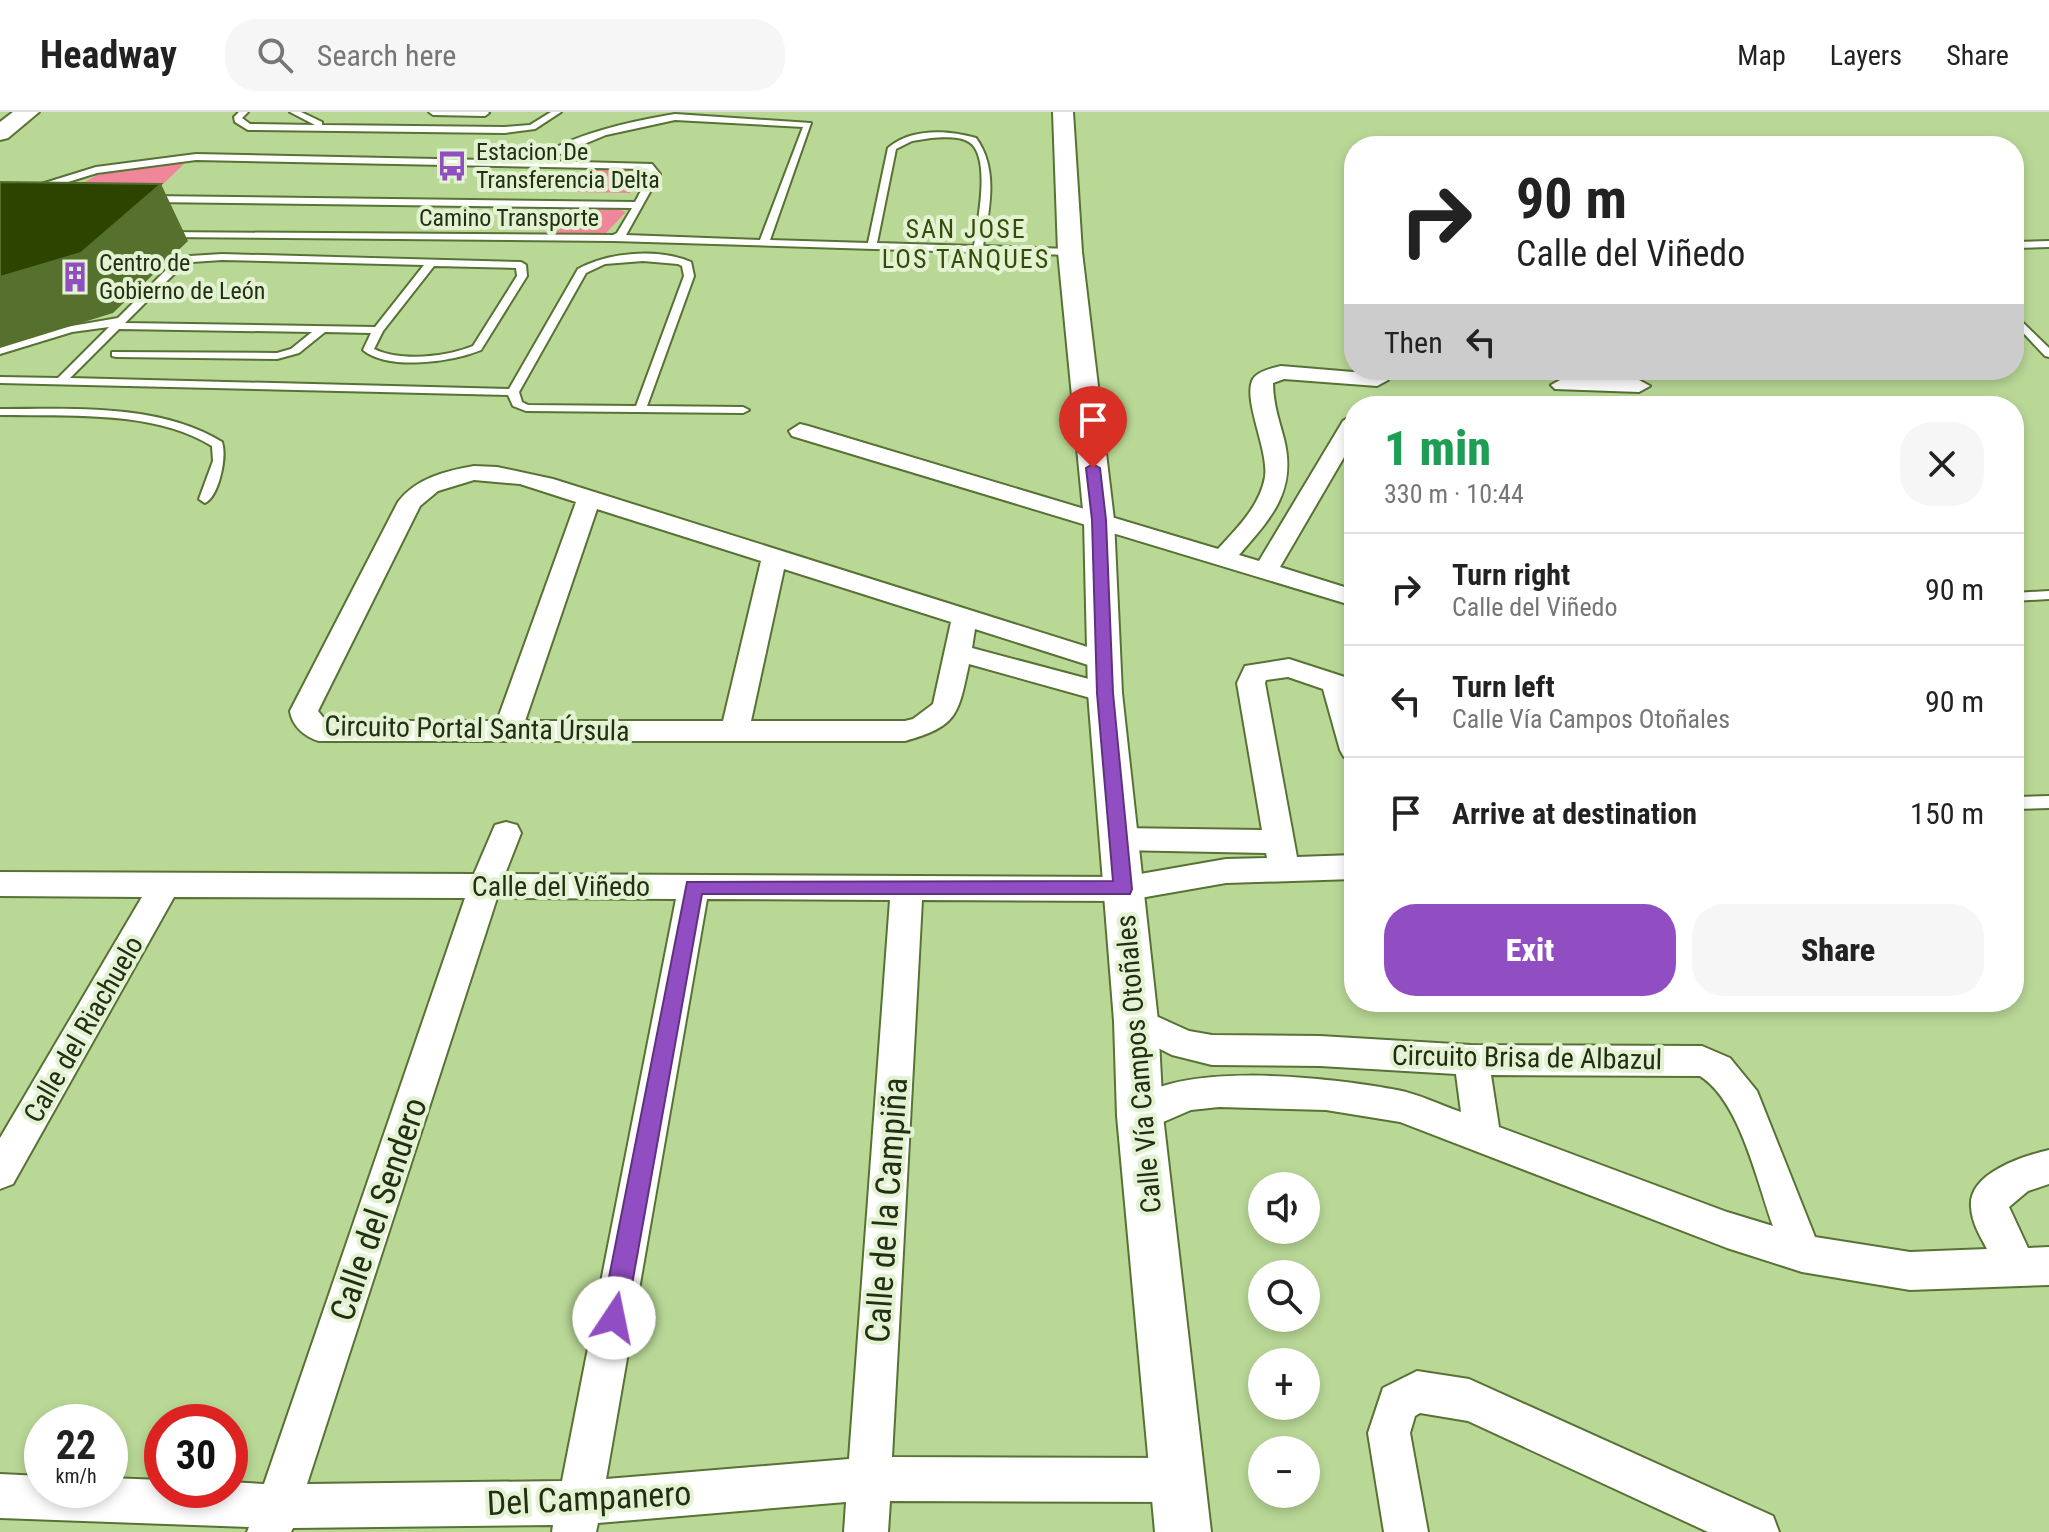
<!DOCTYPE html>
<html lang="en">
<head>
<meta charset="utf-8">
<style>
	:root { --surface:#fff; --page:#f6f6f6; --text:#222; --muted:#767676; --line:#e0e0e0; --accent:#914dc2 }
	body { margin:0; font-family:"Roboto Condensed",sans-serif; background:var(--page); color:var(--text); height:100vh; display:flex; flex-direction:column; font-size:30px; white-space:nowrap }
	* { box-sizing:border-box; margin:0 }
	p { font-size:26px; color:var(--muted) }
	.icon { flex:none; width:44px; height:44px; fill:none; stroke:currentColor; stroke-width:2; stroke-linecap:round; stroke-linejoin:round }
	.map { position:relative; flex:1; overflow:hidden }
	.panel { position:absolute; left:1344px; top:284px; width:680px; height:616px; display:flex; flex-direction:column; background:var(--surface); border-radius:32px; box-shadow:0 4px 12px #0003 }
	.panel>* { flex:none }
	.top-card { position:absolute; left:1344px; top:24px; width:680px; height:244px; border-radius:32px; box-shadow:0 4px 12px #0003; background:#fff; color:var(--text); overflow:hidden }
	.controls { position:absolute; left:1248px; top:1060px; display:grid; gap:16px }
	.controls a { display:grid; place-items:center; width:72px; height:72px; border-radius:50%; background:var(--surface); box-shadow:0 4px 12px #0003; font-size:40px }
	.speed { position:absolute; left:24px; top:1292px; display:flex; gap:16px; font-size:40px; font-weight:700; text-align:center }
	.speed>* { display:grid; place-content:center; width:104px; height:104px; border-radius:50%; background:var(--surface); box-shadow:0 4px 12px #0003; line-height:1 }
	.speed small { font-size:20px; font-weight:400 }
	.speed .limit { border:12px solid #d22; background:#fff; color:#111 }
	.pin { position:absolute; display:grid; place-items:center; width:68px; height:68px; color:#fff; margin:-82px -34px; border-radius:50% 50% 50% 0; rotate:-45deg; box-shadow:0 0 8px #0007 }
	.pin .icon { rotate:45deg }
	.me { position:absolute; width:88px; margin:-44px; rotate:11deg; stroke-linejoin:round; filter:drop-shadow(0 0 6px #0008) }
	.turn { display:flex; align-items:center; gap:28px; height:168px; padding:0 40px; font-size:36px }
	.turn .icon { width:104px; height:104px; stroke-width:2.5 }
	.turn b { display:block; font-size:56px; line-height:68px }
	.then { display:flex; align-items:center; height:76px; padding:0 40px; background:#0003; gap:16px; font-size:30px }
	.round { display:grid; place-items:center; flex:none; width:84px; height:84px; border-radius:32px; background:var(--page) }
	.overview { display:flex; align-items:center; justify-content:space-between; height:136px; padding:0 40px }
	h1 { font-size:48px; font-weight:800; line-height:60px; color:#1e9e55 }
	.cta { display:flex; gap:16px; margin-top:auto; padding:16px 40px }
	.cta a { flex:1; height:92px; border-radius:32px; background:var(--accent); color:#fff; font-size:32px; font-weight:800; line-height:92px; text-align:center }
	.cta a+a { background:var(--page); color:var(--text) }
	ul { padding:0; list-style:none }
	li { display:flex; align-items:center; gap:24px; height:112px; padding:0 40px; border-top:2px solid var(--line) }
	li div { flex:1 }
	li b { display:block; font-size:30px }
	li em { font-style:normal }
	header { display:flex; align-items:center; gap:48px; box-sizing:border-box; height:112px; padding:0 40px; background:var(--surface); border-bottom:2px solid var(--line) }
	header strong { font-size:38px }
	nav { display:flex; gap:44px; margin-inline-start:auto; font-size:28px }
	.search { width:560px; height:72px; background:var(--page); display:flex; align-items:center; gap:20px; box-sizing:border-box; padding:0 28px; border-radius:32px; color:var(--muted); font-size:30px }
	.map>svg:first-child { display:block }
	.green { fill:#ef869a }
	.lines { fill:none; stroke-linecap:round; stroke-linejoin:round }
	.service-casing { stroke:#577234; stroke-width:4 }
	.minor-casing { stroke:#577234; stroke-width:4 }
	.tertiary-casing { stroke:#577234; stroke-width:4 }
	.primary-casing { stroke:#577234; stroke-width:4 }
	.service { fill:#fff; fill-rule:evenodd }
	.minor { fill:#fff; fill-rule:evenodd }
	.tertiary { fill:#fff; fill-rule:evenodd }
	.primary { fill:#fff; fill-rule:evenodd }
	.shaded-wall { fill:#56702d }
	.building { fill:#2c4400; stroke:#56702d; stroke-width:2 }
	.route { fill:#914dc2; stroke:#5e327e; stroke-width:2 }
	.labels { text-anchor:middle; stroke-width:8; stroke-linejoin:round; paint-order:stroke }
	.far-poi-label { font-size:24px; fill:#232f14; stroke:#e3f3d2; text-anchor:start }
	.far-street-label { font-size:24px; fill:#232f14; stroke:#e3f3d2 }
	.far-quarter-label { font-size:26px; letter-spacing:2px; fill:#344d0b; stroke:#e3f3d2 }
	.street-label { font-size:28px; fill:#232f14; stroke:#e3f3d2 }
	.near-street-label { font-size:34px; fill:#232f14; stroke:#e3f3d2 }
</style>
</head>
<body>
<header>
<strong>Headway</strong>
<div class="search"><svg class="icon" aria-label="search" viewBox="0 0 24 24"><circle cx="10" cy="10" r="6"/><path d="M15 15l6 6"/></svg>Search here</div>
<nav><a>Map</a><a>Layers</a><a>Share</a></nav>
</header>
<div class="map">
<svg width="2049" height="1420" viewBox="0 0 2049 1420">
	<rect width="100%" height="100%" fill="#b9d896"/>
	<path class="green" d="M158 52H184L160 75 78 74 97 63Z
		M592 57H636L644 65 630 81 577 80Z
		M569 96H615L626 100 605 122 552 121Z"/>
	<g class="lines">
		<g class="service-casing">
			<path id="service" d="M239 0H248L242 6 250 12 315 13 290 0H301L322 10V13L505 15 530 13 551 0H561L535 17 505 21 248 18 235 10 234 5Z
				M429 0H488L489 1 485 4 433 3Z
				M675 2 811 11 770 128 868 131 888 36C911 16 948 18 976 26 999 57 989 99 983 134L1070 137 1075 140 1070 143 614 129 164 125 161 124V120L613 123 617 121 632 96 149 90 144 87 149 84 635 90 650 62 646 57 196 48 97 61 39 79H0V73H38L96 55 196 42 531 49C573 22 627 10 675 2ZM675 8 803 15 760 128 626 123 660 62 652 52 543 49 606 23ZM931 26C942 25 960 24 969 30 992 44 977 112 974 134L877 131 896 37 912 29Z
				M2049 129V135L2014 136V130Z
				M222 142 521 150 526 153 527 164 481 238C452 250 388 259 363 238L371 221 325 220 299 241 277 247 116 245 112 244V240L277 241 291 237 312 220 119 217 70 266 509 277 578 157C609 140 658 136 691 150L694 164 647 294 743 295 749 298 743 301 526 299 513 294 508 283 0 271V265L58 266 109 215 72 220 0 242V235L66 215 118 206 172 152 190 144ZM222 148 424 153 375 215 125 211 180 156 192 150ZM643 149 678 152 682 154 684 164 636 294 528 293 522 290 519 280 586 161 605 152ZM434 154 516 156 517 164 473 234C446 245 401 250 374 237L383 219Z
				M2014 202 2049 236V245L2045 244 2014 211Z
				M0 297C72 297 159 291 222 330 227 345 219 384 205 391L199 387 213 349 212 334C155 298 66 304 0 303Z
				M2049 479V487L2014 489V481Z
				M2049 684V696L2014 697V685Z"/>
		</g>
		<g class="minor-casing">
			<path id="minor" d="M1281 254 1377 262 1388 268 1377 274 1284 267 1273 271C1273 291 1279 308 1284 327 1297 379 1271 406 1239 443L1259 449 1343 309 1354 302V328L1280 455 1354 478V494L792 324 789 319 800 312 808 314 1218 437C1237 416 1260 394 1265 365 1269 338 1242 287 1253 267 1258 259 1273 256 1281 254Z
				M1562 267 1639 268 1650 274 1639 280 1555 277 1551 273Z
				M474 354 497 355 553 367 1113 543 1117 549 1113 555 1104 558 975 517 972 536 1115 574 1119 581 1115 588 1105 590 969 552C958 603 958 614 905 629H319C305 625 292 614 290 599L398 390C416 366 446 359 474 354ZM474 368 520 372 576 390 497 609H326L318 599 420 394 438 379ZM597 397 761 449 723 609H525ZM784 457 951 510 933 592 913 607 905 609H751Z
				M1289 547 1354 568V648L1344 645 1340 638 1323 577 1288 565 1266 568 1265 571 1297 745 1354 743V767L1226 771 1123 789 922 788 892 1345 1178 1346 1193 1353 1200 1368 1193 1383 1178 1390 890 1389 888 1420H844L846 1390 598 1411 596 1420H552L553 1413 293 1416 291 1420H247L249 1415 0 1406V1362L42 1364V1378H110V1366L162 1368V1378H230V1370L264 1372 465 786 174 785 13 1072 0 1077V1026L142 785 0 784V760L474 762 495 713 506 710 517 713 521 721 505 762 1123 765 1226 747 1267 746 1266 741 1118 738 1107 735 1103 727 1107 719 1118 716 1262 718 1237 571 1245 554ZM497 786 676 787 562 1369 307 1372ZM707 787 890 788 849 1347 606 1367Z
				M1136 895 1189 919 1212 923 1320 924 1471 933 1702 934 1730 946 1757 979 1815 1125 1910 1140 1987 1137C1980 1124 1972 1111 1971 1095 1968 1061 2023 1044 2049 1038V1072L2028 1079 2009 1095 2028 1136 2049 1135V1173L1910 1178 1802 1160 1727 1136 1400 1010 1326 998 1219 995 1191 998 1140 1020 1127 1015 1122 1004C1151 942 1341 967 1397 978 1419 982 1440 993 1461 1000L1456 962 1320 954 1212 953 1172 943 1124 919 1119 909 1124 899ZM1491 963 1700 964C1740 989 1757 1070 1773 1114L1727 1100 1499 1015Z
				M1417 1259 1469 1267 1773 1404 1779 1420H1708L1468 1309 1420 1301 1415 1304 1410 1321 1428 1420H1384L1368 1321 1383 1276Z"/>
		</g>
		<g class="tertiary-casing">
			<path id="tertiary" d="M1053 0H1073L1082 140 1114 408 1122 581 1158 909 1163 1004 1211 1420H1155L1117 1004 1114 909 1088 581 1084 408 1058 140Z"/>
		</g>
		<g class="primary-casing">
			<path id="primary" d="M13 0H39L8 26 0 28V10Z"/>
		</g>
		<use href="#service" class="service"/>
		<use href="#minor" class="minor"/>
		<use href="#tertiary" class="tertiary"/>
		<use href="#primary" class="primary"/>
	</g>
	<path class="shaded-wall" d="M161 72 188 129 113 201 0 236V165Z"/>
	<path class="building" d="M0 70 161 72 81 141 0 165Z"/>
	<path class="route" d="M1093 352 1100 356 1106 408 1113 581 1132 777 1130 782H702L626 1206 622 1215 614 1218 605 1215 601 1206 687 770 1113 769 1097 581 1092 408 1086 356Z"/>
	<defs>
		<g id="bus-bare" transform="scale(2.4)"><path d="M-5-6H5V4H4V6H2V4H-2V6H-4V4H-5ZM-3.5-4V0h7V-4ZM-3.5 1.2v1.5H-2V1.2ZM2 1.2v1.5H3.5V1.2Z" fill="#914dc2" stroke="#e3f3d2" stroke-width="2.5" paint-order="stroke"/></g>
		<g id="building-bare" transform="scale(2.4)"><path d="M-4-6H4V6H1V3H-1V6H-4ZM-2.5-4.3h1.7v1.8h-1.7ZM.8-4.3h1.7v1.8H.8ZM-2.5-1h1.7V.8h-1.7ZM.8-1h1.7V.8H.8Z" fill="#914dc2" stroke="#e3f3d2" stroke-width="2.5" paint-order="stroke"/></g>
	</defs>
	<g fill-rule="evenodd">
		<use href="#bus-bare" x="452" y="54"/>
		<use href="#building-bare" x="75" y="165"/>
	</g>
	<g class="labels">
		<g class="far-poi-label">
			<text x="476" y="48">Estacion De<tspan x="476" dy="28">Transferencia Delta</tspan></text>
			<text x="99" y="159">Centro de<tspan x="99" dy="28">Gobierno de León</tspan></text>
		</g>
		<g class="far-street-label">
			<text x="509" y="114">Camino Transporte</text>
		</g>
		<g class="far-quarter-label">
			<text x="966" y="126">SAN JOSE<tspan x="966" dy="30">LOS TANQUES</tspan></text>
		</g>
		<g class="street-label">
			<text transform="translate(477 616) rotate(1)" y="10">Circuito Portal Santa Úrsula</text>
			<text x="561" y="784">Calle del Viñedo</text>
			<text transform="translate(83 917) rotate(-60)" y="10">Calle del Riachuelo</text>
			<text transform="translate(1527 945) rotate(1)" y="10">Circuito Brisa de Albazul</text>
			<text transform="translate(1138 952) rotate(-95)" y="10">Calle Vía Campos Otoñales</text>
		</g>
		<g class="near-street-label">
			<text transform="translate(378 1097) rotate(-71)" y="12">Calle del Sendero</text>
			<text transform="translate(886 1098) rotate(-86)" y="12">Calle de la Campiña</text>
			<text transform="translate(589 1386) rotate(-3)" y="12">Del Campanero</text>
		</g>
	</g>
</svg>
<div class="controls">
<a><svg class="icon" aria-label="sound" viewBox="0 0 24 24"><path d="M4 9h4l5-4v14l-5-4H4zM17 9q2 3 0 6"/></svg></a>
<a><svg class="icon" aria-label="search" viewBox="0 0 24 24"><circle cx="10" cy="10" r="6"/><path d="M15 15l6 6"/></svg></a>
<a>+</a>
<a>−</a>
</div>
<div class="speed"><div>22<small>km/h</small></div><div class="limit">30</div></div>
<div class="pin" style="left:1093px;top:356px;background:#d93025"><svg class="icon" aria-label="arrive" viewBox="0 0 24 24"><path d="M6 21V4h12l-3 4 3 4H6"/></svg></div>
<svg class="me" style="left:614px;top:1206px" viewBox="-20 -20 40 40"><circle r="19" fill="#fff"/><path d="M0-13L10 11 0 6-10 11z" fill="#914dc2"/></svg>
<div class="top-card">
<div class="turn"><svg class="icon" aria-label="right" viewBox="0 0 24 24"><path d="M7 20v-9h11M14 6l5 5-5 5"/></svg><div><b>90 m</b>Calle del Viñedo</div></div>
<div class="then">Then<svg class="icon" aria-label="left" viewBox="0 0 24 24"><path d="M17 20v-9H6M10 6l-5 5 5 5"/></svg></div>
</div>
<section class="panel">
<div class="overview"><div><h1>1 min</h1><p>330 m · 10:44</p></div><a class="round"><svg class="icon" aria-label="close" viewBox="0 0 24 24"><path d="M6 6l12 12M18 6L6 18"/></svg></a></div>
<ul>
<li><svg class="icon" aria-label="right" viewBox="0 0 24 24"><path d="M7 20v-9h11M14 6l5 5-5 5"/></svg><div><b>Turn right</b><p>Calle del Viñedo</p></div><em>90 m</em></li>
<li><svg class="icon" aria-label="left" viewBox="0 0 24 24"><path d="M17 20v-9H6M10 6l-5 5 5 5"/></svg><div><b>Turn left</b><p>Calle Vía Campos Otoñales</p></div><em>90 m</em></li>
<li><svg class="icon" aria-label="arrive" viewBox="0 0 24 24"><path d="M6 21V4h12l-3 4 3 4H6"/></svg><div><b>Arrive at destination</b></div><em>150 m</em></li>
</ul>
<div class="cta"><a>Exit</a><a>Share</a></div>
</section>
</div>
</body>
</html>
